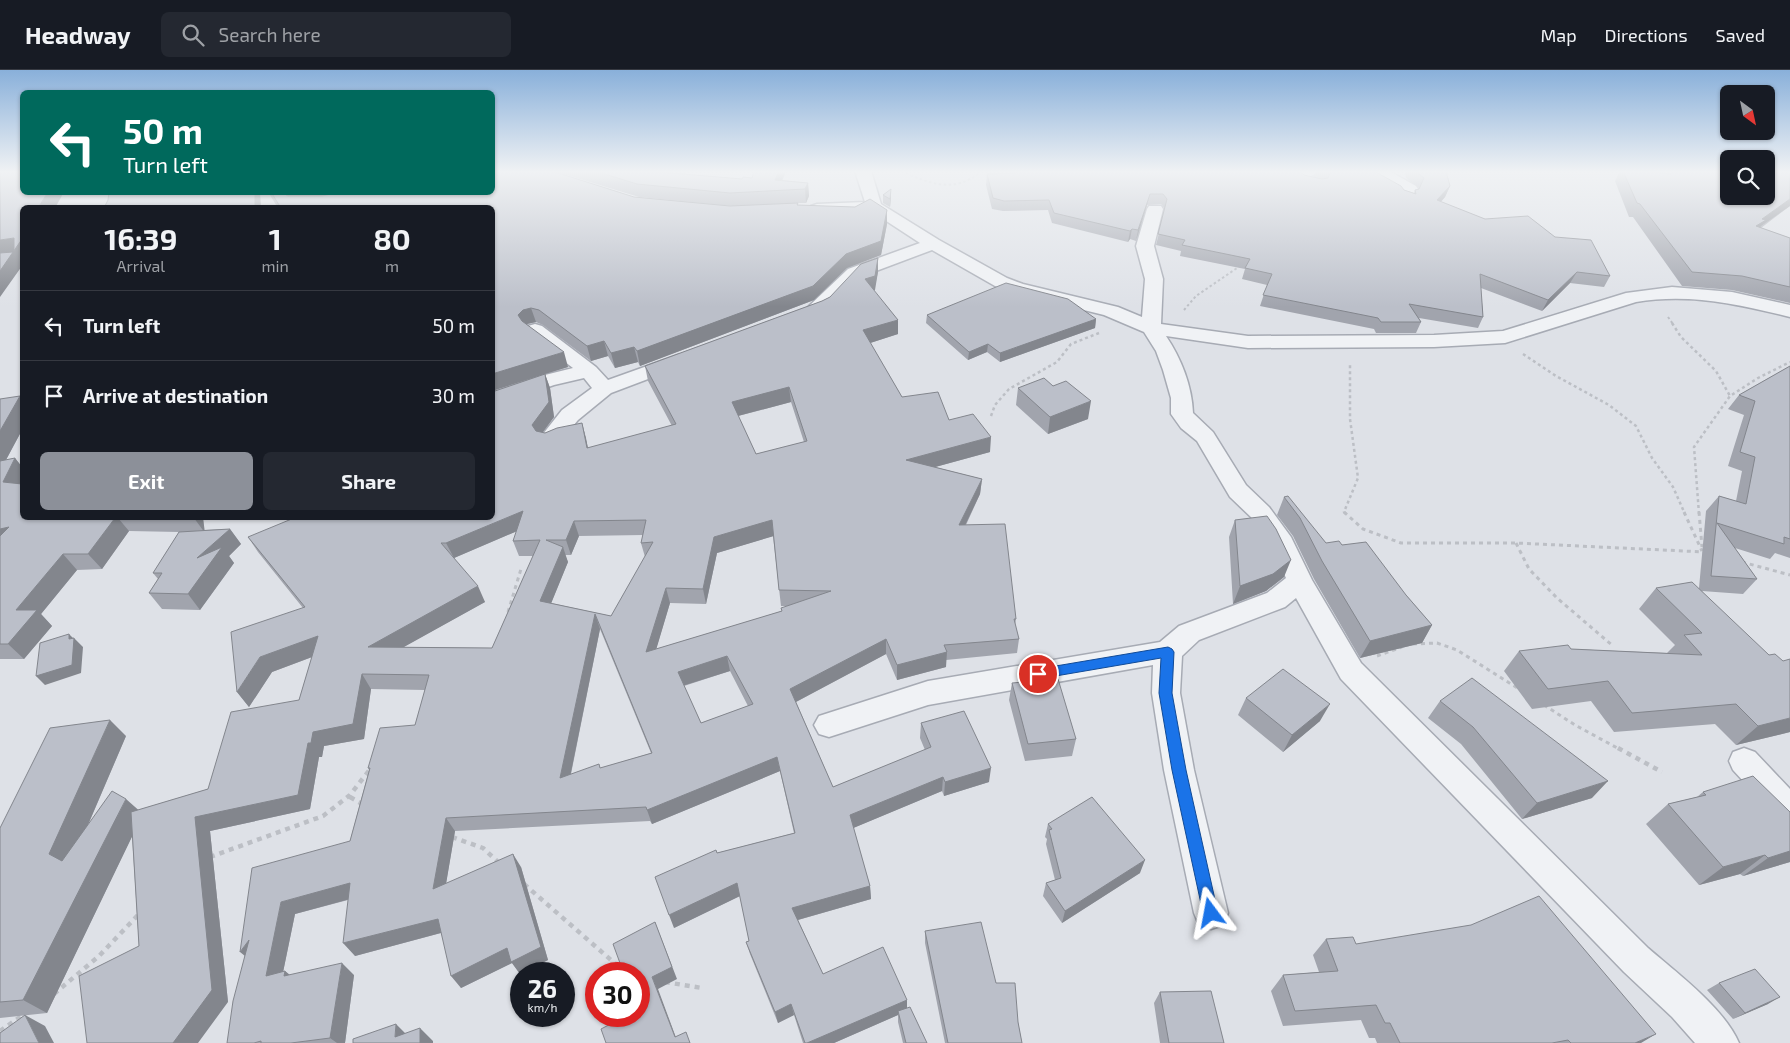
<!DOCTYPE html>
<html lang="en">
<head>
<meta charset="utf-8">
<style>
	:root { --surface:#171b24; --page:#242831; --text:#f1f3f6; --muted:#9ea1a6; --line:#363941; --accent:#8c9099 }
	body { margin:0; font-family:"Exo 2",sans-serif; background:var(--page); color:var(--text); height:100vh; display:flex; flex-direction:column; font-size:19px; white-space:nowrap }
	* { box-sizing:border-box; margin:0 }
	p { font-size:16px; color:var(--muted) }
	.icon { flex:none; width:28px; height:28px; fill:none; stroke:currentColor; stroke-width:2; stroke-linecap:round; stroke-linejoin:round }
	.map { position:relative; flex:1; overflow:hidden }
	.sheet { position:absolute; left:20px; top:135px; width:475px; height:315px; display:flex; flex-direction:column; background:var(--surface); border-radius:8px; box-shadow:0 1px 4px #0004 }
	.sheet>* { flex:none }
	.guide { position:absolute; left:20px; top:20px; width:475px; height:105px; border-radius:8px; box-shadow:0 1px 4px #0004; background:#00695c; color:#fff; overflow:hidden }
	.needle { width:32px; rotate:147deg }
	.controls { position:absolute; left:1720px; top:15px; display:grid; gap:10px }
	.controls a { display:grid; place-items:center; width:55px; height:55px; border-radius:8px; background:var(--surface); box-shadow:0 1px 4px #0004; font-size:25px }
	.speed { position:absolute; left:510px; top:892px; display:flex; gap:10px; font-size:25px; font-weight:700; text-align:center }
	.speed>* { display:grid; place-content:center; width:65px; height:65px; border-radius:50%; background:var(--surface); box-shadow:0 1px 4px #0004; line-height:1 }
	.speed small { font-size:12px; font-weight:400 }
	.speed .limit { border:8px solid #d22; background:#fff; color:#111 }
	.pin { position:absolute; display:grid; place-items:center; width:42px; height:42px; color:#fff; margin:-21px; border:2px solid #fff; border-radius:50%; box-shadow:0 1px 5px #0007 }
	.me { position:absolute; width:55px; margin:-28px; rotate:347deg; stroke-linejoin:round; filter:drop-shadow(0 0 4px #0008) }
	.turn { display:flex; align-items:center; gap:18px; height:105px; padding:0 20px; font-size:22px }
	.turn .icon { width:65px; height:65px; stroke-width:2.5 }
	.turn b { display:block; font-size:35px; line-height:42px }
	.eta { display:flex; justify-content:space-evenly; align-items:center; height:85px; text-align:center }
	.eta b { font-size:30px; font-weight:700; line-height:35px }
	.primary-button { display:flex; gap:10px; margin-top:auto; padding:10px 20px }
	.primary-button a { flex:1; height:58px; border-radius:8px; background:var(--accent); color:#fff; font-size:20px; font-weight:700; line-height:58px; text-align:center }
	.primary-button a+a { background:var(--page); color:var(--text) }
	ul { padding:0; list-style:none }
	li { display:flex; align-items:center; gap:15px; height:70px; padding:0 20px; border-top:1px solid var(--line) }
	li div { flex:1 }
	li b { display:block; font-size:19px }
	li em { font-style:normal }
	header { display:flex; align-items:center; gap:30px; box-sizing:border-box; height:70px; padding:0 25px; background:var(--surface); border-bottom:1px solid var(--line) }
	header strong { font-size:24px }
	nav { display:flex; gap:28px; margin-inline-start:auto; font-size:18px }
	.search { width:350px; height:45px; background:var(--page); display:flex; align-items:center; gap:12px; box-sizing:border-box; padding:0 18px; border-radius:8px; color:var(--muted); font-size:19px }
	.map>svg:first-child { display:block }
	.lines { fill:none; stroke-linecap:round; stroke-linejoin:round }
	.minor-casing { stroke:#a7abb4; stroke-width:3 }
	.path-far3 { stroke:#bcbfc5; stroke-width:2; stroke-dasharray:2.5 2.5; stroke-linecap:butt }
	.path-far2 { stroke:#bcbfc5; stroke-width:2.5; stroke-dasharray:3 3; stroke-linecap:butt }
	.path-far1 { stroke:#bcbfc5; stroke-width:3; stroke-dasharray:4 4; stroke-linecap:butt }
	.path { stroke:#bcbfc5; stroke-width:4.5; stroke-dasharray:5 5; stroke-linecap:butt }
	.minor { fill:#f0f2f5; fill-rule:evenodd }
	.wall { fill:#a1a4ad; fill-rule:evenodd }
	.shaded-wall { fill:#83868d }
	.building { fill:#bbbfc9; stroke:#83868d; fill-rule:evenodd }
	.route { fill:#1a73e8; stroke:#114b97 }
</style>
</head>
<body>
<header>
<strong>Headway</strong>
<div class="search"><svg class="icon" aria-label="search" viewBox="0 0 24 24"><circle cx="10" cy="10" r="6"/><path d="M15 15l6 6"/></svg>Search here</div>
<nav><a>Map</a><a>Directions</a><a>Saved</a></nav>
</header>
<div class="map">
<svg width="1790" height="973" viewBox="0 0 1790 973">
	<rect width="100%" height="100%" fill="#dee1e7"/>
	<g class="lines">
		<g class="minor-casing">
			<path id="minor" d="M855 101H871L881 134 939 170 1007 208 1023 214 1118 237 1142 247 1145 209 1136 176 1147 139 1149 136H1161L1163 139 1154 176 1163 209 1161 254 1248 266 1434 265 1503 261 1626 223 1672 217 1732 222 1790 235V247C1738 234 1689 223 1636 232L1505 273 1434 277 1248 278 1166 266C1181 288 1192 316 1193 343L1213 362 1246 415 1269 437 1291 467 1312 510 1361 593 1648 878C1677 903 1724 938 1739 973H1695L1672 947 1624 902 1341 609 1296 528 1285 537 1199 570 1182 586 1180 623 1194 700 1228 843 1223 855 1211 859 1199 855 1194 843 1164 700 1152 623 1153 595 928 635 829 667 819 664 814 655 819 646 928 611 1160 572 1179 556 1267 523 1286 508 1271 476 1253 449 1230 427 1197 371 1181 358 1171 344V328L1163 300 1156 281 1144 262 1104 245 1011 222 995 216 932 180 860 207 829 240 816 246 809 244 807 240 809 236 848 199 920 173 871 141 817 144 811 142 809 139 811 136 817 134 865 132Z
				M1320 101 1311 106 1323 111 1325 114 1323 117C1312 120 1299 114 1292 105L1296 101Z
				M1373 101H1389L1416 116 1418 119 1413 129H1401L1399 126 1401 121 1380 110Z
				M535 254 542 256 596 297 608 310 678 285 685 287 688 291 685 295 611 323 578 350 558 374 550 376 542 374 539 369 562 340 592 318 584 308 554 315 492 337V323L541 306 573 298 528 264 525 260 528 256Z
				M1744 678 1755 682 1790 719V754L1779 750 1733 700 1729 691 1733 682Z"/>
		</g>
		<path class="path-far3" d="M901 101C931 114 954 124 982 101
			M1184 240 1196 226 1240 196
			M1668 247 1673 254"/>
		<path class="path-far2" d="M1672 253 1681 267 1716 301 1730 326
			M1523 284 1556 306 1609 335 1636 356 1652 388 1673 417 1685 444
			M991 346 995 335 1009 319 1057 292 1071 274 1099 263
			M1346 444 1344 442 1358 408 1350 349V294
			M1699 444 1694 377 1730 326 1758 308 1790 292"/>
		<path class="path-far1" d="M1344 442 1363 459 1401 473H1516L1705 482
			M1684 442 1702 481
			M1699 442 1702 477
			M1516 473 1529 499 1557 528 1613 576
			M1742 492 1790 505
			M508 542 521 499
			M1413 574 1437 573 1457 580 1519 619
			M1377 586 1402 577
			M1544 635 1575 655 1621 680"/>
		<path class="path" d="M1618 678 1662 702
			M350 727 364 735
			M452 767 483 778 498 792
			M210 787 323 746 350 725 371 698
			M524 814 627 904
			M665 912 702 918
			M54 924 99 886 138 845
			M0 961 26 943"/>
		<use href="#minor" class="minor"/>
	</g>
	<path class="wall" d="M554 101H648L742 109 752 108 786 101 782 110 808 113 809 126 806 133H798V135L887 154 881 185 847 198 814 230 640 296 638 292 615 298 608 286 591 291 543 255 536 252 527 254 568 297 545 304 550 318 554 347 543 362 545 363 582 353 588 378 672 356 648 311 645 296 822 231 830 227 878 188V202L874 220 898 264 870 273 902 327 949 350 990 382 935 397 982 409 980 424 966 455 1016 549 1015 555 1019 569 1017 583 946 590V597L897 610 886 584 796 632 833 717 925 680 920 668 921 653 989 712 944 726 942 721 853 758 870 816 871 829 798 850 823 904 907 930V938L927 973H903L898 952V945L834 973H803L794 945 778 953 750 884 746 872 749 871 740 826 674 858 717 783 794 763 780 701 652 754 650 751 455 761 446 813 521 797 548 890 520 904 512 893 461 918 441 863 355 886 348 830 295 844 283 902 285 901 290 905H354L345 973H227L245 886 350 771 369 700 368 698 415 655 425 620 371 619 364 669 324 676 322 687H319L310 739 210 761 228 932 139 876 132 766 47 943 0 948V758L126 666 88 755 208 719 299 630 312 587 272 602 249 637 237 622 303 538 258 482 248 467 492 448 526 310 492 321V138H278L268 122H492L634 127 732 136 639 127ZM791 332 804 372 756 384 738 346ZM517 461 513 471 519 486H533L492 578 403 577 485 532 454 488ZM643 465 641 473 645 487 611 546 551 533 568 492 565 485H571L579 466ZM773 466 781 536H788L782 541 656 579 670 533 706 534 717 483ZM600 559 651 683 601 698 571 704ZM730 601 748 636 701 653 684 616Z
		M1317 101H1374L1404 120 1414 123 1415 120 1419 119V118L1406 108 1405 101H1446L1450 116 1445 127 1441 132 1485 149 1555 167 1610 206 1604 217 1570 213 1542 241 1481 218 1483 247 1478 258 1419 248 1421 252 1416 263H1376L1374 259 1260 236 1267 215 1242 209 1245 199 1180 186 1181 181 1156 175 1165 139 1161 134 1147 135 1136 171 1130 169 1128 172 1052 153 1048 140 1003 141 992 139 986 115 987 104 1304 105 1323 109 1315 106Z
		M1620 101H1646L1670 104 1672 101H1729V126L1790 101V136L1761 158 1790 168V233L1732 220 1682 216 1633 147H1629L1615 111Z
		M883 125 891 127 890 137 883 133Z
		M927 245 1096 249 1095 258 1000 292 987 282 968 290 926 253Z
		M1790 296V488L1775 483 1770 489 1735 478 1757 509 1743 524 1702 521 1790 662 1736 675 1715 654 1614 662 1591 631 1532 639 1504 601 1519 581 1571 579 1667 583 1675 575 1639 539 1656 518H1699L1706 441 1719 426 1736 431 1742 401 1728 396 1744 345 1728 339 1739 325Z
		M1018 318 1088 349 1048 364 1016 335Z
		M0 329H22V360L6 390 15 388 22 397V448H203L204 460 230 459 241 474 229 486 234 493 200 540 162 539 149 523 158 509 153 503 179 462 129 461 102 499 77 500 41 544 52 556 24 589H0Z
		M1284 427 1326 473 1342 475 1406 525 1432 555 1422 573 1360 588 1314 509 1293 466 1277 445Z
		M1235 450 1284 507 1266 521 1233 534 1229 467Z
		M1012 613 1076 669 1072 686 1025 691 1009 630Z
		M1246 628 1320 651 1283 682 1238 645Z
		M1440 631 1592 728 1522 749 1461 674 1428 648Z
		M1703 722 1790 742V792L1743 806 1740 804 1699 815 1646 754 1668 734 1697 727Z
		M1048 754 1140 803 1062 853 1043 826 1046 813 1055 810 1046 774 1047 769 1045 767Z
		M925 861 996 913 1018 952 1022 973H945L925 873Z
		M1326 869 1356 874 1641 973H1377L1375 968H1369L1361 950 1283 956 1271 921 1283 905 1319 902 1313 885Z
		M1719 913 1768 934 1733 949 1707 920Z
		M1160 922 1224 973H1160L1154 933Z"/>
	<path class="shaded-wall" d="M779 101H786L778 121 775 110Z
		M808 113 809 126 806 133 805 119Z
		M1450 116 1445 127 1432 141 1437 130Z
		M891 119V127L890 137V129Z
		M48 122H64L55 138H38Z
		M255 122H260L261 138H255Z
		M287 122H343L293 138 286 125Z
		M1150 124 1147 135 1136 171 1138 160Z
		M1790 129V136L1761 156 1756 164V156L1762 149Z
		M887 140V154L881 185 847 198 814 230 640 296 637 281Z
		M1132 159 1130 169 1128 172 1130 161Z
		M14 168 22 169V196L0 227V170Z
		M878 188V202L875 220 865 224V209Z
		M1577 202 1570 213 1542 241 1548 230Z
		M531 238 536 252 527 254 523 260 518 245 523 240Z
		M1096 249 1095 258 1000 292V283Z
		M898 250V264L864 275 863 260Z
		M604 271 608 286 591 291 587 276Z
		M988 274 987 282 968 290 969 282Z
		M634 277 638 292 615 298 611 283Z
		M564 282 568 297 545 304 550 318 554 347 537 370 532 355 545 304 492 321V304Z
		M789 317 791 332 734 347 732 332Z
		M20 326 22 329V360L0 401V361Z
		M1091 331 1088 349 1048 364 1050 347Z
		M582 353 586 368 591 394 587 378Z
		M991 367 990 382 906 405V390Z
		M15 388 22 397V416L3 412Z
		M982 409 980 424 958 470 959 455Z
		M523 441 529 456 454 488 446 473Z
		M115 448H118L129 461 102 499 88 484Z
		M194 448H203L205 463Z
		M772 450 774 466 717 483 706 534 703 519 714 467Z
		M574 451 579 466 571 485 566 470Z
		M9 457 0 478V459Z
		M230 459 241 474 229 486 234 493 200 540 188 524 197 488Z
		M563 477 568 492 546 546 540 531Z
		M63 484 77 500 41 544 52 556 24 589 8 574 16 540Z
		M1291 490 1284 507 1266 521 1233 534 1240 516Z
		M478 516 485 532 377 592 368 577Z
		M666 518 670 533 651 597 646 582Z
		M595 544 600 559 567 722 560 708Z
		M1432 555 1422 573 1360 588 1370 571Z
		M69 564 74 569V568L83 577 81 603 45 615 36 606 69 569Z
		M318 566 328 581 272 602 249 637 237 622 260 587Z
		M886 569V584L792 634 790 619Z
		M947 582 946 597 897 610V595Z
		M727 586 730 601 682 616 678 602Z
		M362 604 371 619 364 669 324 676 322 687H319L310 739 210 761 228 932 198 973H173L195 747 308 673 313 662Z
		M1330 634 1320 651 1283 682 1292 665Z
		M1790 648V662L1736 675 1758 656Z
		M110 650 126 666 69 799 49 784Z
		M777 687 780 701 652 754 647 740Z
		M991 698 989 712 944 726 945 712Z
		M943 707 942 721 851 759 850 745Z
		M1608 711 1592 728 1522 749 1537 733Z
		M126 729 143 744 47 943 23 930Z
		M446 748 455 761 443 832 433 819Z
		M1790 781V792L1743 806 1768 788Z
		M513 784 521 797 548 890 520 904 512 893 461 918 451 906Z
		M1765 785 1740 804 1699 815 1723 797Z
		M1145 790 1140 803 1062 853 1065 841Z
		M350 813 361 826 295 844 280 917 266 906 281 832Z
		M737 813 740 826 674 858 669 845Z
		M870 816 871 829 794 851 792 838Z
		M438 849 448 861 355 886 343 873Z
		M655 852 677 909 658 919 678 973 675 967 652 907Z
		M249 870 255 894 240 882Z
		M342 893 354 905 345 973H337L330 968Z
		M285 901 299 913 284 906Z
		M1780 927 1768 934 1733 949 1745 943Z
		M907 930V941H898V945L834 973H807Z
		M791 934 794 945 778 953 775 942Z
		M25 945 45 956 54 973H39Z
		M396 954 409 967H395Z
		M420 958 433 971V973H420Z
		M1656 964 1641 973H1635Z"/>
	<path class="building" d="M0 101H22V122H48L38 138H22V169L0 201V183L13 182 14 180V168L0 170Z
		M492 101H552L634 127 730 136 798 133 797 135 855 137 870 129 887 140 881 171 846 184 813 216 637 281 634 277 611 283 604 271 587 276 539 240 531 238 523 240 518 245 522 251 564 282 492 304V138H281L271 122H287L286 125 288 126H322L340 122H492Z
		M595 101H648L742 109 743 107 752 108 754 101H779L775 110 808 113 805 119 730 123 637 114Z
		M1017 101H1300L1304 105 1322 109 1328 108 1330 103 1329 101H1374L1401 116 1404 120 1416 124 1415 120 1419 119 1424 108 1415 101H1446L1450 116 1437 130 1485 149 1528 146 1555 167 1591 170 1610 206 1577 202 1548 230 1480 204 1483 247 1409 234 1421 252H1381L1378 248 1263 225 1272 204 1245 198 1250 189 1182 175 1185 170 1158 164 1167 129 1163 124H1150L1138 160 1132 159 1130 161 1054 143 1049 130 1004 131 993 128 987 104 1016 103Z
		M1623 101H1646L1671 104 1673 101H1729V126H1766V104L1771 101H1790V129L1762 149 1766 150 1756 156 1790 168V217L1742 206 1692 202 1640 134 1637 133Z
		M891 119 890 129 883 125Z
		M109 122H255V138H104L108 130Z
		M878 188 875 206 865 209 898 250 863 260 902 327 938 322 949 350 973 344 991 367 906 390 982 409 959 455 1005 454 1016 549H1014L1019 569 944 575 947 582 897 595 886 569 790 619 833 717 931 677 921 653 964 641 991 698 945 712 943 707 850 745 870 816 792 838 823 904 883 877 907 930 807 973H805L791 934 775 942 746 872 749 871 737 813 669 845 655 807 716 780 717 783 795 763 777 687 647 740 646 737 446 748 433 819 513 784 541 877 511 892 507 878 451 906 438 849 343 873 350 813 281 832 266 906 285 901 284 906 342 893 330 968 291 973H261V971L254 973H227L233 931 249 870 240 882 252 798 350 771 370 698H368L380 658 415 655 429 605 362 604 353 654 313 662 311 673H308L298 725 195 747 212 920 173 973H87L79 906 139 876 131 742 208 719 231 642 299 630 318 566 260 587 237 622 231 562 305 537 248 467 294 448H492V322L545 304 549 332 532 355 536 361 545 363 557 358 582 353 587 378 676 354 645 296 822 231 830 227 861 194ZM789 317 807 371 756 384 732 332ZM523 441 513 471 540 470 492 578 368 577 478 516 441 473H446ZM646 450 641 473 653 472 611 546 540 531 563 477 546 470H566L574 451ZM772 450 779 520 831 521 781 538 782 541 646 582 666 518 703 519 714 467ZM595 544 652 683 600 698 599 694 560 708ZM727 586 753 634 701 653 678 602Z
		M1006 213 1068 229 1096 249 1000 283 988 274 969 282 927 245Z
		M1790 296V469L1784 467V474L1717 453 1757 509 1711 506 1719 426 1746 434 1755 387 1740 382 1755 331 1739 325Z
		M1044 308 1053 316 1066 311 1091 331 1050 347 1018 318Z
		M20 326 0 361V329Z
		M15 388 3 412 22 414V448H115L88 484H63L16 540H37L8 574H0V466L9 457 0 459V391Z
		M1288 426 1326 473 1339 471 1342 475 1366 472 1406 525 1432 555 1370 571 1322 491 1300 448 1284 427Z
		M1267 446 1276 459 1291 490 1273 504 1240 516 1235 450Z
		M230 459 197 488 222 477 188 524 149 523 162 503H153L179 462Z
		M1692 512 1769 585 1775 584 1783 591 1790 589V648L1758 656 1736 634 1632 643 1608 611 1548 619 1519 581 1568 575 1571 579 1702 585 1684 565 1702 563 1656 518Z
		M69 564V569L74 568 72 595 36 606 40 573Z
		M1283 599 1330 634 1292 665 1246 628Z
		M1472 608 1608 711 1537 733 1473 657 1440 631Z
		M1058 609 1076 669 1028 674 1012 613Z
		M110 650 49 784 62 791 112 721 126 729 23 930 0 932V758L50 658Z
		M1753 706 1790 742V781L1768 788 1765 785 1723 797 1668 734 1706 725 1703 722Z
		M1092 727 1145 790 1065 841 1046 813 1061 808 1049 760 1052 759 1048 754Z
		M1539 826 1656 964 1635 973H1571L1568 970 1552 973H1400L1390 953H1385L1376 935 1295 941 1283 905 1338 901 1326 869 1353 867 1356 874 1471 855Z
		M655 852 672 897 652 907 675 967 686 962 690 973H606L601 959 626 946H639V904H624L613 874Z
		M981 852 996 913H1015L1018 952 1022 973H948L925 861Z
		M1755 899 1780 927 1745 943 1719 913Z
		M1211 921 1224 973H1169L1160 922Z
		M910 937 927 973H906L898 941Z
		M25 945 39 973H0V963Z
		M396 954 395 967 420 958V973H353V969Z"/>
	<linearGradient id="sky" x2="0" y2="1"><stop stop-color="#89b0da"/><stop offset="0.43" stop-color="#f0f2f4"/><stop offset="1" stop-color="#f0f2f4" stop-opacity="0"/></linearGradient>
	<rect width="1790" height="237" fill="url(#sky)"/>
	<path class="route" d="M1168 577 1172 579 1174 582 1172 623 1186 700 1218 843 1216 848 1211 850 1205 848 1203 843 1172 700 1159 623 1161 588 1038 609 1034 608 1032 604 1034 601 1038 599Z"/>
</svg>
<div class="controls">
<a><svg class="needle" viewBox="-14 -14 28 28"><path d="M0-13l5 13h-10z" fill="#e53935"/><path d="M0 13l5-13h-10z" fill="#9ea1a6"/></svg></a>
<a><svg class="icon" aria-label="search" viewBox="0 0 24 24"><circle cx="10" cy="10" r="6"/><path d="M15 15l6 6"/></svg></a>
</div>
<div class="speed"><div>26<small>km/h</small></div><div class="limit">30</div></div>
<div class="pin" style="left:1038px;top:604px;background:#d93025"><svg class="icon" aria-label="arrive" viewBox="0 0 24 24"><path d="M6 21V4h12l-3 4 3 4H6"/></svg></div>
<svg class="me" style="left:1211px;top:843px" viewBox="-20 -20 40 40"><path d="M0-17L14 15 0 8-14 15z" fill="#1a73e8" stroke="#fff" stroke-width="4"/></svg>
<div class="guide">
<div class="turn"><svg class="icon" aria-label="left" viewBox="0 0 24 24"><path d="M17 20v-9H6M10 6l-5 5 5 5"/></svg><div><b>50 m</b>Turn left</div></div>
</div>
<section class="sheet">
<div class="eta">
<div><b>16:39</b><p>Arrival</p></div>
<div><b>1</b><p>min</p></div>
<div><b>80</b><p>m</p></div>
</div>
<ul>
<li><svg class="icon" aria-label="left" viewBox="0 0 24 24"><path d="M17 20v-9H6M10 6l-5 5 5 5"/></svg><div><b>Turn left</b></div><em>50 m</em></li>
<li><svg class="icon" aria-label="arrive" viewBox="0 0 24 24"><path d="M6 21V4h12l-3 4 3 4H6"/></svg><div><b>Arrive at destination</b></div><em>30 m</em></li>
</ul>
<div class="primary-button"><a>Exit</a><a>Share</a></div>
</section>
</div>
</body>
</html>
